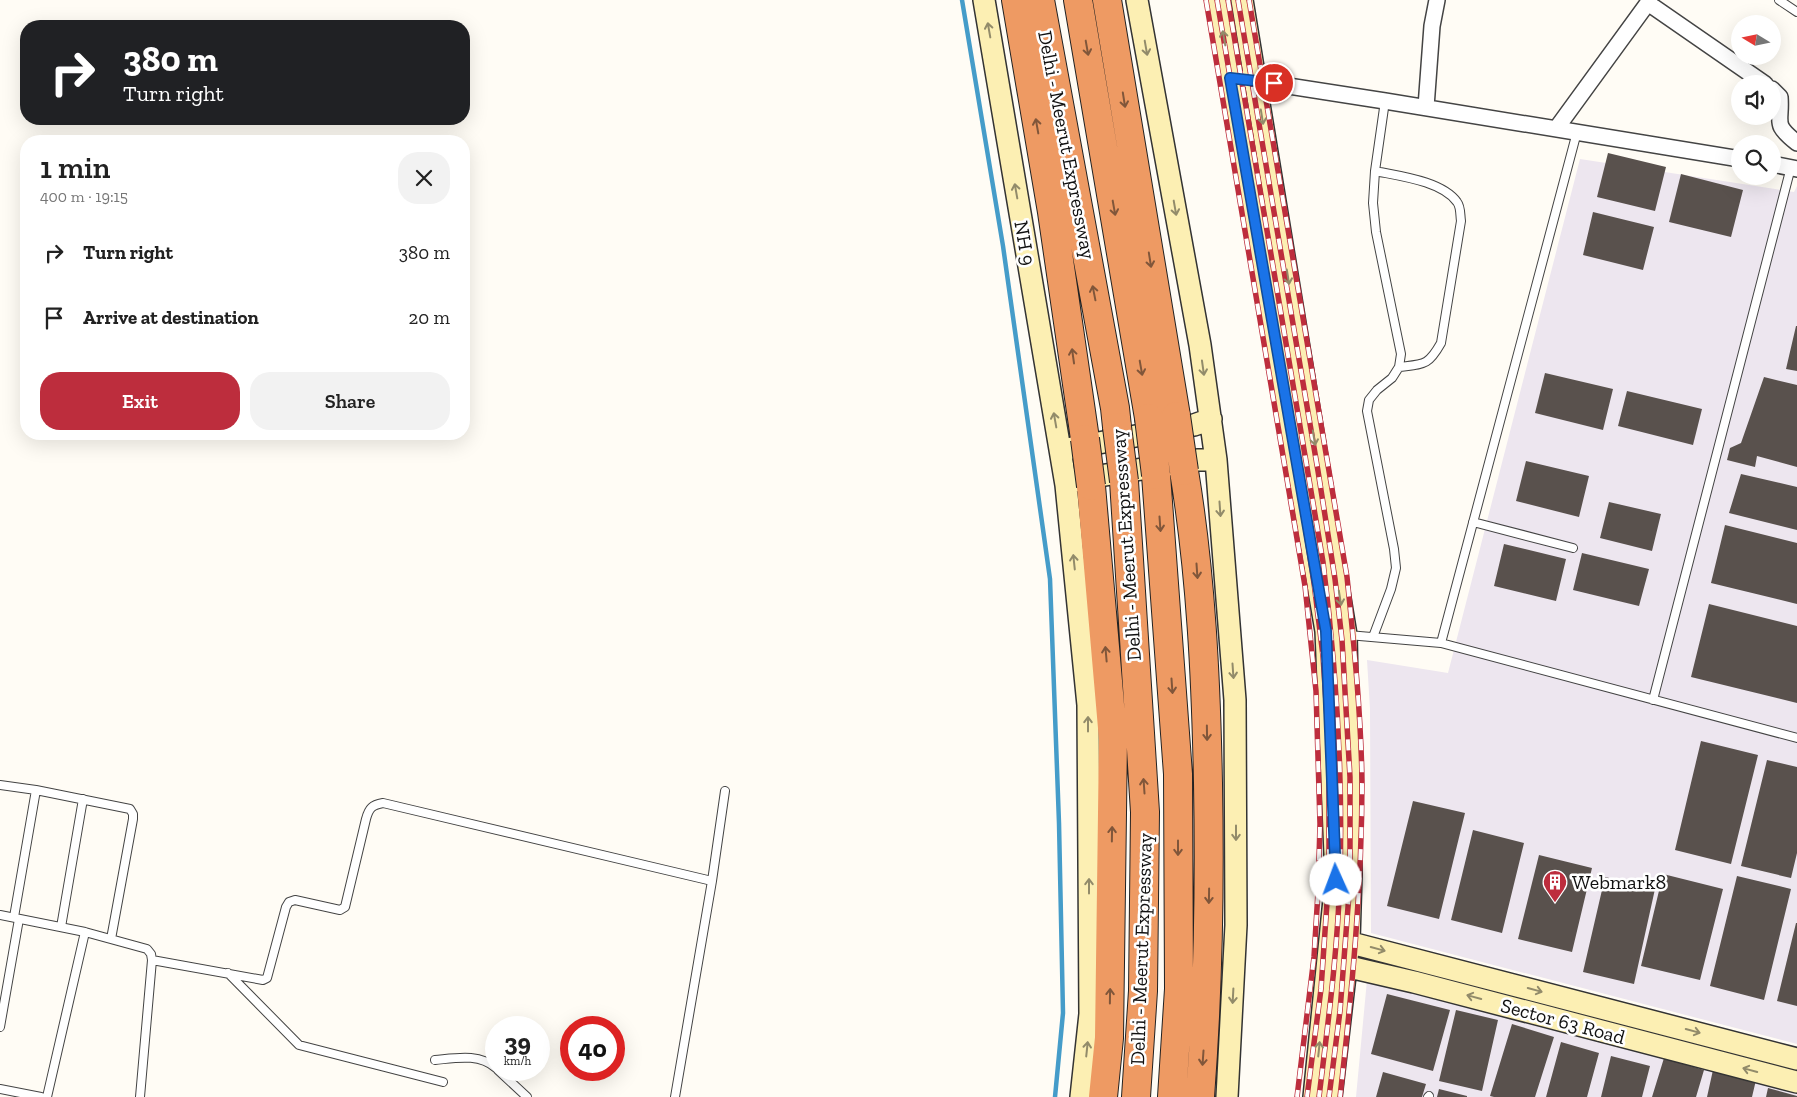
<!DOCTYPE html>
<html lang="en">
<head>
<meta charset="utf-8">
<style>
	:root { --surface:#fff; --page:#f2f2f2; --text:#222; --muted:#767676; --accent:#bd2d3d }
	body { margin:0; font-family:"Zilla Slab",serif; background:var(--page); color:var(--text); height:100vh; display:flex; flex-direction:column; font-size:19px; white-space:nowrap }
	* { box-sizing:border-box; margin:0 }
	p { font-size:16px; color:var(--muted) }
	.icon { flex:none; width:28px; height:28px; fill:none; stroke:currentColor; stroke-width:2; stroke-linecap:round; stroke-linejoin:round }
	.map { position:relative; flex:1; overflow:hidden }
	.side { position:absolute; left:20px; top:135px; width:450px; height:305px; display:flex; flex-direction:column; background:var(--surface); border-radius:20px; box-shadow:0 5px 20px #0002 }
	.side>* { flex:none }
	.guide { position:absolute; left:20px; top:20px; width:450px; height:105px; border-radius:20px; box-shadow:0 5px 20px #0002; background:#202124; color:#fff; overflow:hidden }
	.needle { width:32px; rotate:280deg }
	.fabs { position:absolute; left:1731px; top:15px; display:grid; gap:10px }
	.fabs a { display:grid; place-items:center; width:50px; height:50px; border-radius:50%; background:var(--surface); box-shadow:0 5px 20px #0002; font-size:25px }
	.speed { position:absolute; left:485px; top:1016px; display:flex; gap:10px; font-size:25px; font-weight:700; text-align:center }
	.speed>* { display:grid; place-content:center; width:65px; height:65px; border-radius:50%; background:var(--surface); box-shadow:0 5px 20px #0002; line-height:1 }
	.speed small { font-size:12px; font-weight:400 }
	.speed .limit { border:8px solid #d22; background:#fff; color:#111 }
	.pin { position:absolute; display:grid; place-items:center; width:42px; height:42px; color:#fff; margin:-21px; border:2px solid #fff; border-radius:50%; box-shadow:0 1px 5px #0007 }
	.me { position:absolute; width:55px; margin:-28px; rotate:358deg; stroke-linejoin:round; filter:drop-shadow(0 0 4px #0008) }
	.turn { display:flex; align-items:center; gap:18px; height:105px; padding:0 20px; font-size:22px }
	.turn .icon { width:65px; height:65px; stroke-width:2.5 }
	.turn b { display:block; font-size:35px; line-height:42px }
	.round { display:grid; place-items:center; flex:none; width:52px; height:52px; border-radius:20px; background:var(--page) }
	.overview { display:flex; align-items:center; justify-content:space-between; height:85px; padding:0 20px }
	h1 { font-size:30px; font-weight:600; line-height:38px }
	.button { display:flex; gap:10px; margin-top:auto; padding:10px 20px }
	.button a { flex:1; height:58px; border-radius:20px; background:var(--accent); color:#fff; font-size:20px; font-weight:600; line-height:58px; text-align:center }
	.button a+a { background:var(--page); color:var(--text) }
	ul { padding:0; list-style:none }
	li { display:flex; align-items:center; gap:15px; height:65px; padding:0 20px }
	li div { flex:1 }
	li b { display:block; font-size:19px }
	li em { font-style:normal }
	.map>svg:first-child { display:block }
	.industrial { fill:#ede6ef }
	.lines { fill:none; stroke-linecap:round; stroke-linejoin:round }
	.stream { stroke:#459cc9; stroke-width:4.5 }
	.building { fill:#59514d }
	.lane-casing { stroke:#444; stroke-width:10 }
	.street-casing { stroke:#444; stroke-width:18 }
	.secondary-casing { stroke:#333; stroke-width:24 }
	.highway-casing { stroke:#222; stroke-width:30 }
	.lane { stroke:#fff; stroke-width:8 }
	.street { stroke:#fff; stroke-width:15 }
	.secondary { stroke:#fcefb3; stroke-width:21 }
	.highway { stroke:#ee9a63; stroke-width:28 }
	.rail-casing { stroke:#bd2d3d; stroke-width:5.5 }
	.rail { stroke:#fff; stroke-width:4; stroke-dasharray:11; stroke-linecap:butt }
	.highway-bridge-casing { stroke:#222; stroke-width:30; stroke-linecap:butt }
	.highway-bridge { stroke:#ee9a63; stroke-width:28 }
	.oneway { stroke:#928b6a }
	.oneway2 { stroke:#80563a }
	.route-casing { stroke:#114b97; stroke-width:12 }
	.route { stroke:#1a73e8; stroke-width:9 }
	.labels { text-anchor:middle; stroke-width:5; stroke-linejoin:round; paint-order:stroke }
	.street-label { font-size:20px; fill:#111; stroke:#fff }
	.poi-label { font-size:20px; fill:#111; stroke:#fff; text-anchor:start }
</style>
</head>
<body>
<div class="map">
<svg width="1797" height="1097" viewBox="0 0 1797 1097">
	<rect width="100%" height="100%" fill="#fffcf5"/>
	<path class="industrial" d="M1580 159 1794 192 1797 186V1044L1371 933 1370 709 1367 660 1448 673Z
		M1367 980 1797 1093V1097H1356Z"/>
	<g class="lines">
		<path class="stream" d="M962 0 1003 246 1050 579 1059 823 1063 1013 1055 1097"/>
	</g>
	<path class="building" d="M1608 153 1666 167 1655 211 1597 197Z
		M1681 174 1743 190 1731 237 1669 222Z
		M1593 212 1654 227 1643 270 1583 255Z
		M1796 326H1797V371L1786 369Z
		M1545 373 1613 389 1603 430 1535 413Z
		M1764 377 1797 385V467L1757 456 1755 467 1727 460 1730 448 1741 443Z
		M1627 391 1702 409 1693 445 1618 426Z
		M1526 461 1589 476 1579 517 1516 501Z
		M1741 474 1797 487V530L1729 513Z
		M1609 502 1661 514 1652 551 1600 538Z
		M1725 525 1797 543V604L1711 583Z
		M1504 544 1566 559 1556 601 1494 586Z
		M1582 553 1649 569 1639 606 1573 590Z
		M1709 604 1797 626V703L1691 677Z
		M1701 741 1758 755 1731 864 1675 850Z
		M1767 760 1797 767V853L1791 878 1741 866Z
		M1413 801 1465 813 1439 919 1387 906Z
		M1473 830 1524 843 1502 933 1451 920Z
		M1539 855 1592 868 1572 952 1518 939Z
		M1663 874 1723 889 1700 980 1641 966Z
		M1737 876 1791 889 1764 1000 1710 986Z
		M1605 877 1655 889 1634 984 1583 972Z
		M1796 923H1797V1006L1777 1001Z
		M1387 994 1450 1010 1433 1071 1371 1054Z
		M1456 1010 1498 1020 1482 1091 1439 1081Z
		M1512 1024 1554 1037 1535 1097H1494L1490 1096Z
		M1561 1042 1599 1053 1587 1097H1546Z
		M1611 1056 1650 1066 1642 1097H1601Z
		M1664 1058 1704 1070 1696 1097H1652Z
		M1713 1070 1756 1080 1752 1097H1707Z
		M1383 1072 1426 1084 1422 1097H1376Z
		M1768 1088 1797 1096V1097H1766Z
		M1439 1089 1467 1096V1097H1437Z"/>
	<g class="lines">
		<g class="lane-casing">
			<path id="lane" d="M1779 0 1797 12
				M1375 171C1399 176 1442 181 1457 202 1461 207 1460 215 1461 221L1441 343C1428 366 1424 364 1399 367
				M1473 522 1573 548
				M1348 635 1441 643 1797 738
				M1373 637 1391 589 1396 568 1394 549 1367 411 1369 400 1377 390 1392 378 1399 367 1401 354 1376 232 1373 203 1375 171 1385 101
				M1441 643 1577 132
				M1653 700 1791 167
				M0 785 36 790 130 809 133 814V819L111 939
				M0 915 85 932 147 949 151 954 152 960 140 1097
				M14 917 36 790
				M61 927 83 799
				M152 960 263 980 267 978 286 907 289 902 295 900 340 910 345 907 366 819C369 808 372 805 383 803L712 881
				M228 973 299 1045 443 1082
				M0 1027 19 919
				M435 1060C456 1058 479 1053 496 1068
				M498 1070 527 1097
				M0 1089 41 1097
				M47 1097 85 932
				M675 1097 712 881 725 791
				M1428 1097 1429 1096"/>
		</g>
		<g class="street-casing">
			<path id="street" d="M1648 3 1765 84
				M1231 77 1385 101 1740 159
				M1772 89 1780 97C1782 124 1772 123 1797 143
				M1426 107 1432 26 1437 0
				M1556 129 1650 0
				M1772 164 1797 169"/>
		</g>
		<g class="secondary-casing">
			<path id="secondary" d="M984 0 1066 485 1088 705 1090 1014 1081 1097
				M1137 0 1200 345 1216 460 1235 700 1236 925 1227 1097
				M1217 0 1326 631 1336 880 1314 1097
				M1242 0 1346 635 1351 874 1349 941 1331 1097
				M1072 448 1194 425 1211 419
				M1076 481 1081 479 1197 460H1216
				M1336 939 1797 1059
				M1332 963 1414 982 1797 1082"/>
		</g>
		<g class="highway-casing">
			<path id="highway" d="M1016 0 1052 212 1085 439
				M1040 0 1115 408 1117 427
				M1078 0 1149 418
				M1107 0 1176 416
				M1184 471C1201 574 1206 679 1208 783 1210 888 1208 993 1200 1097
				M1156 475 1178 774 1179 989 1172 1097
				M1124 481 1145 812 1143 991 1136 1097
				M1091 486 1113 739 1109 1038 1103 1097"/>
		</g>
		<use href="#lane" class="lane"/>
		<use href="#street" class="street"/>
		<use href="#secondary" class="secondary"/>
		<use href="#highway" class="highway"/>
		<g class="rail-casing">
			<path id="rail" d="M1206 0 1305 586 1316 691 1320 824 1318 892 1314 957 1297 1097
				M1217 0 1291 435 1314 583 1323 656 1329 749V874L1321 989 1307 1097
				M1228 0 1323 562C1336 666 1343 770 1340 875 1338 949 1328 1023 1319 1097
				M1238 0 1318 471 1335 579 1342 640 1350 777V881L1340 1011 1329 1097
				M1249 0 1347 577C1354 644 1361 714 1362 781 1362 888 1352 991 1340 1097"/>
		</g>
		<use href="#rail" class="rail"/>
		<g class="highway-bridge-casing">
			<path id="highway-bridge" d="M1176 416 1184 471
				M1149 418 1156 475
				M1117 427 1124 481
				M1085 439 1091 486"/>
		</g>
		<use href="#highway-bridge" class="highway-bridge"/>
	</g>
	<defs><path id="oneway-shaft" d="M-6 0H5M1.5-3L5.5 0L1.5 3" fill="none" stroke-width="1.6" stroke-linecap="round" stroke-linejoin="round" transform="scale(1.25)"/></defs>
	<g class="oneway">
		<use href="#oneway-shaft" transform="translate(989 30) rotate(-100)"/>
		<use href="#oneway-shaft" transform="translate(1224 38) rotate(-100)"/>
		<use href="#oneway-shaft" transform="translate(1146 48) rotate(80)"/>
		<use href="#oneway-shaft" transform="translate(1262 117) rotate(81)"/>
		<use href="#oneway-shaft" transform="translate(1016 191) rotate(-100)"/>
		<use href="#oneway-shaft" transform="translate(1175 208) rotate(80)"/>
		<use href="#oneway-shaft" transform="translate(1288 277) rotate(81)"/>
		<use href="#oneway-shaft" transform="translate(1203 368) rotate(82)"/>
		<use href="#oneway-shaft" transform="translate(1055 420) rotate(-100)"/>
		<use href="#oneway-shaft" transform="translate(1314 438) rotate(81)"/>
		<use href="#oneway-shaft" transform="translate(1220 509) rotate(86)"/>
		<use href="#oneway-shaft" transform="translate(1074 562) rotate(-96)"/>
		<use href="#oneway-shaft" transform="translate(1340 598) rotate(81)"/>
		<use href="#oneway-shaft" transform="translate(1233 671) rotate(86)"/>
		<use href="#oneway-shaft" transform="translate(1088 724) rotate(-90)"/>
		<use href="#oneway-shaft" transform="translate(1236 833) rotate(90)"/>
		<use href="#oneway-shaft" transform="translate(1089 886) rotate(-90)"/>
		<use href="#oneway-shaft" transform="translate(1378 949) rotate(15)"/>
		<use href="#oneway-shaft" transform="translate(1535 990) rotate(15)"/>
		<use href="#oneway-shaft" transform="translate(1233 996) rotate(93)"/>
		<use href="#oneway-shaft" transform="translate(1474 997) rotate(-165)"/>
		<use href="#oneway-shaft" transform="translate(1693 1031) rotate(15)"/>
		<use href="#oneway-shaft" transform="translate(1087 1049) rotate(-84)"/>
		<use href="#oneway-shaft" transform="translate(1319 1049) rotate(-84)"/>
		<use href="#oneway-shaft" transform="translate(1750 1070) rotate(-165)"/>
	</g>
	<g class="oneway2">
		<use href="#oneway-shaft" transform="translate(1087 48) rotate(80)"/>
		<use href="#oneway-shaft" transform="translate(1124 100) rotate(81)"/>
		<use href="#oneway-shaft" transform="translate(1037 126) rotate(-100)"/>
		<use href="#oneway-shaft" transform="translate(1114 208) rotate(80)"/>
		<use href="#oneway-shaft" transform="translate(1150 260) rotate(81)"/>
		<use href="#oneway-shaft" transform="translate(1094 293) rotate(-101)"/>
		<use href="#oneway-shaft" transform="translate(1073 356) rotate(-98)"/>
		<use href="#oneway-shaft" transform="translate(1141 368) rotate(80)"/>
		<use href="#oneway-shaft" transform="translate(1160 524) rotate(86)"/>
		<use href="#oneway-shaft" transform="translate(1197 571) rotate(86)"/>
		<use href="#oneway-shaft" transform="translate(1106 654) rotate(-95)"/>
		<use href="#oneway-shaft" transform="translate(1172 686) rotate(86)"/>
		<use href="#oneway-shaft" transform="translate(1207 733) rotate(89)"/>
		<use href="#oneway-shaft" transform="translate(1144 786) rotate(-94)"/>
		<use href="#oneway-shaft" transform="translate(1112 834) rotate(-89)"/>
		<use href="#oneway-shaft" transform="translate(1178 848) rotate(90)"/>
		<use href="#oneway-shaft" transform="translate(1209 896) rotate(91)"/>
		<use href="#oneway-shaft" transform="translate(1110 996) rotate(-89)"/>
		<use href="#oneway-shaft" transform="translate(1203 1058) rotate(94)"/>
	</g>
	<g class="lines">
		<g class="route-casing">
			<path id="route" d="M1274 83 1230 78 1326 631 1336 880"/>
		</g>
		<use href="#route" class="route"/>
	</g>
	<defs>
		<g id="building-pin" transform="scale(1.25)"><path d="M0 17L-7.5 6A9.5 9.5 0 1 1 7.5 6Z" fill="#bd2d3d" stroke="#fff"/><path d="M-4-6H4V6H1V3H-1V6H-4ZM-2.5-4.3h1.7v1.8h-1.7ZM.8-4.3h1.7v1.8H.8ZM-2.5-1h1.7V.8h-1.7ZM.8-1h1.7V.8H.8Z" fill="#fff"/></g>
	</defs>
	<g fill-rule="evenodd">
		<use href="#building-pin" x="1555" y="882"/>
	</g>
	<g class="labels">
		<g class="street-label">
			<text transform="translate(1067 145) rotate(79)" y="7">Delhi - Meerut Expressway</text>
			<text transform="translate(1025 243) rotate(80)" y="7">NH 9</text>
			<text transform="translate(1126 545) rotate(-94)" y="7">Delhi - Meerut Expressway</text>
			<text transform="translate(1141 949) rotate(-88)" y="7">Delhi - Meerut Expressway</text>
			<text transform="translate(1563 1021) rotate(15)" y="7">Sector 63 Road</text>
		</g>
		<g class="poi-label">
			<text x="1572" y="889">Webmark8</text>
		</g>
	</g>
</svg>
<div class="fabs">
<a><svg class="needle" viewBox="-14 -14 28 28"><path d="M0-13l5 13h-10z" fill="#e53935"/><path d="M0 13l5-13h-10z" fill="#767676"/></svg></a>
<a><svg class="icon" aria-label="sound" viewBox="0 0 24 24"><path d="M4 9h4l5-4v14l-5-4H4zM17 9q2 3 0 6"/></svg></a>
<a><svg class="icon" aria-label="search" viewBox="0 0 24 24"><circle cx="10" cy="10" r="6"/><path d="M15 15l6 6"/></svg></a>
</div>
<div class="speed"><div>39<small>km/h</small></div><div class="limit">40</div></div>
<div class="pin" style="left:1274px;top:83px;background:#d93025"><svg class="icon" aria-label="arrive" viewBox="0 0 24 24"><path d="M6 21V4h12l-3 4 3 4H6"/></svg></div>
<svg class="me" style="left:1336px;top:880px" viewBox="-20 -20 40 40"><circle r="19" fill="#fff"/><path d="M0-13L10 11 0 6-10 11z" fill="#1a73e8"/></svg>
<div class="guide">
<div class="turn"><svg class="icon" aria-label="right" viewBox="0 0 24 24"><path d="M7 20v-9h11M14 6l5 5-5 5"/></svg><div><b>380 m</b>Turn right</div></div>
</div>
<section class="side">
<div class="overview"><div><h1>1 min</h1><p>400 m · 19:15</p></div><a class="round"><svg class="icon" aria-label="close" viewBox="0 0 24 24"><path d="M6 6l12 12M18 6L6 18"/></svg></a></div>
<ul>
<li><svg class="icon" aria-label="right" viewBox="0 0 24 24"><path d="M7 20v-9h11M14 6l5 5-5 5"/></svg><div><b>Turn right</b></div><em>380 m</em></li>
<li><svg class="icon" aria-label="arrive" viewBox="0 0 24 24"><path d="M6 21V4h12l-3 4 3 4H6"/></svg><div><b>Arrive at destination</b></div><em>20 m</em></li>
</ul>
<div class="button"><a>Exit</a><a>Share</a></div>
</section>
</div>
</body>
</html>
